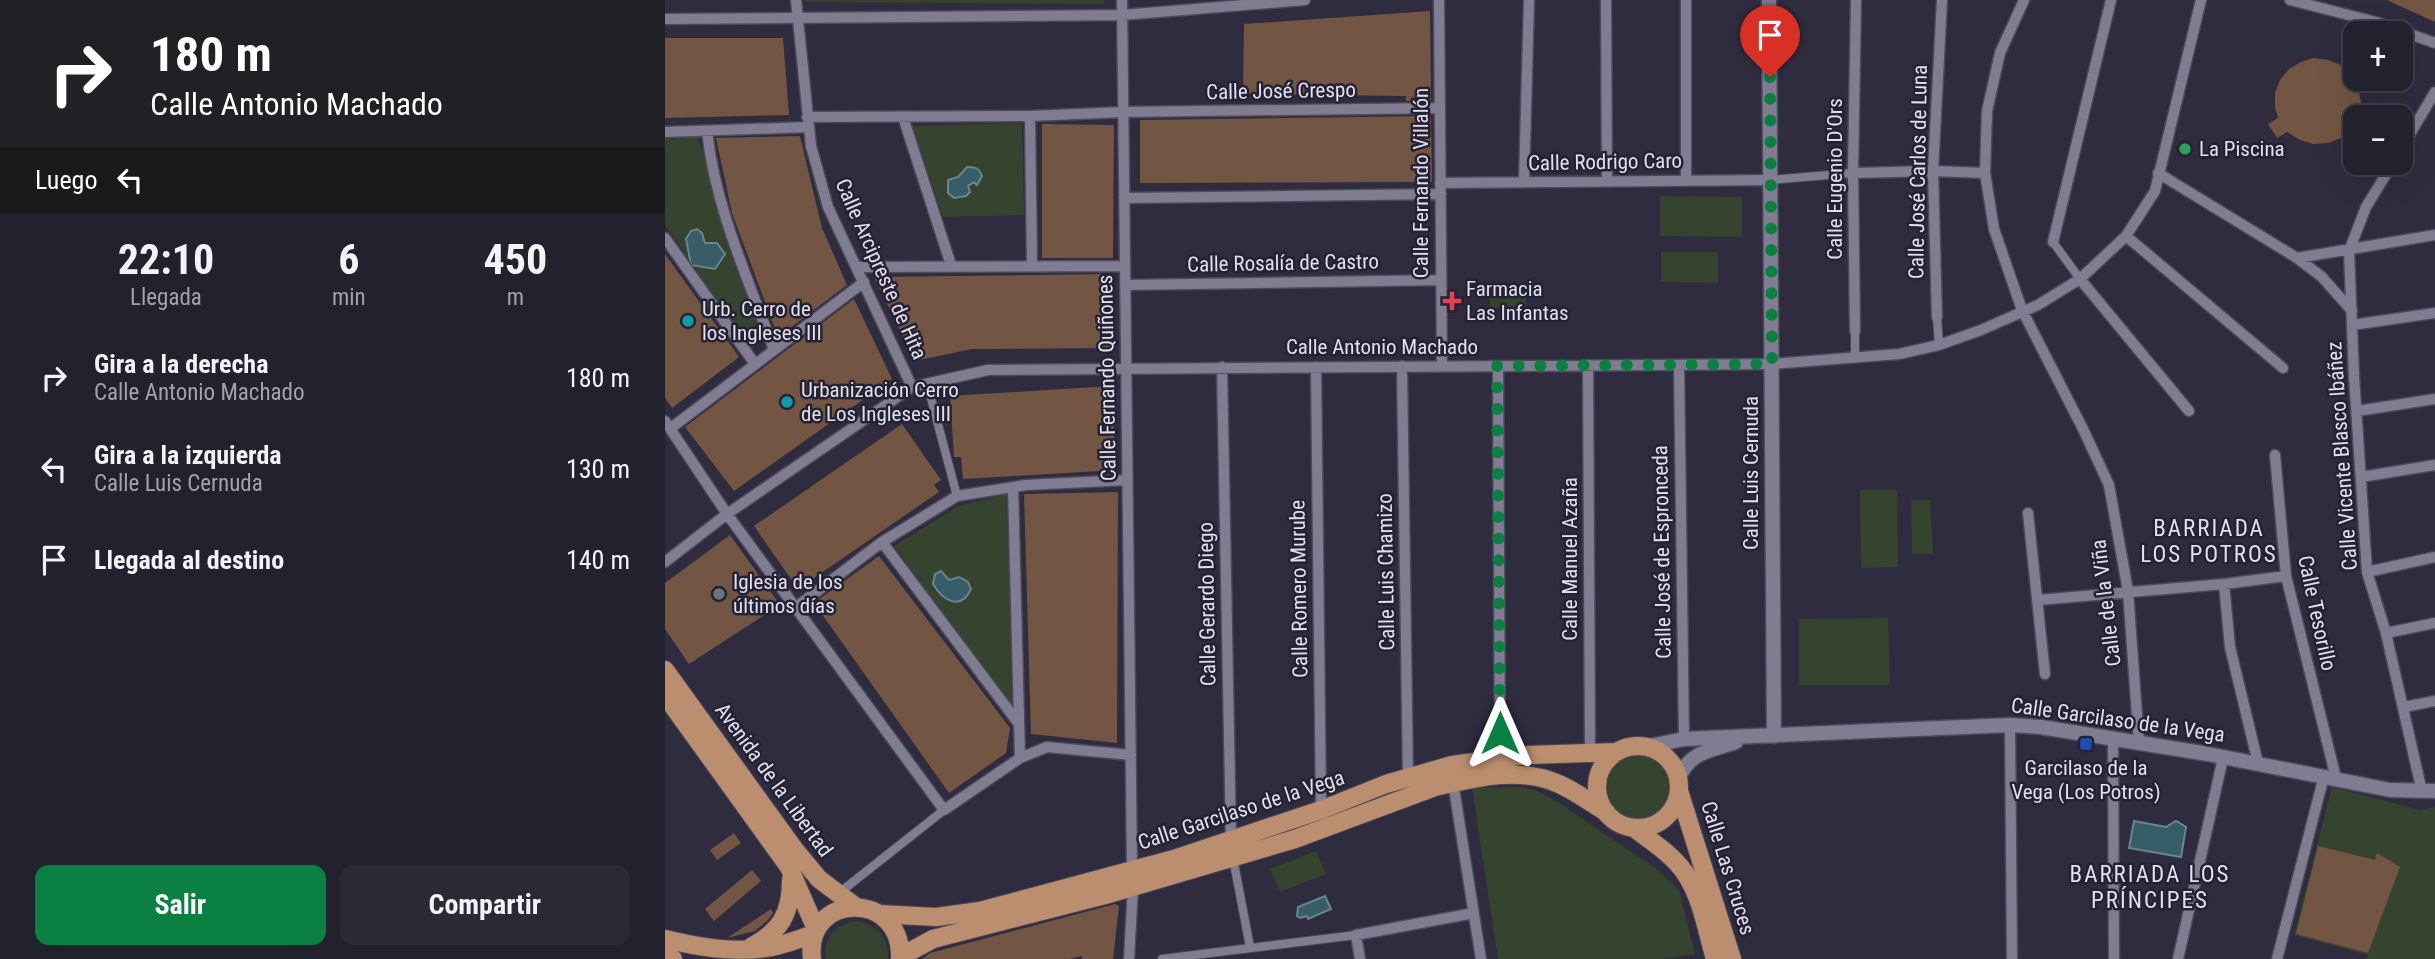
<!DOCTYPE html>
<html lang="es">
<head>
<meta charset="utf-8">
<style>
	:root { --surface:#22212e; --page:#2a2936; --text:#f1f3f6; --muted:#a2a3aa; --line:#3f3e4a; --accent:#0b8043 }
	body { margin:0; font-family:"Roboto Condensed",sans-serif; background:var(--page); color:var(--text); height:100vh; display:flex; flex-direction:column; font-size:26px; white-space:nowrap }
	* { box-sizing:border-box; margin:0 }
	p { font-size:23px; color:var(--muted) }
	.icon { flex:none; width:38px; height:38px; fill:none; stroke:currentColor; stroke-width:2; stroke-linecap:round; stroke-linejoin:round }
	.map { position:relative; flex:1; overflow:hidden }
	.panel { display:flex; flex-direction:column; background:var(--surface); width:665px }
	.panel>* { flex:none }
	.guide { background:#202124; color:#fff; overflow:hidden }
	.fabs { position:absolute; left:1678px; top:21px; display:grid; gap:14px }
	.fabs a { display:grid; place-items:center; width:70px; height:70px; border-radius:14px; background:var(--surface); box-shadow:0 7px 28px #0002,0 0 0 2px var(--line); font-size:35px }
	.pin { position:absolute; display:grid; place-items:center; width:60px; height:60px; color:#fff; margin:-72px -30px; border-radius:50% 50% 50% 0; rotate:-45deg; box-shadow:0 0 7px #0007 }
	.pin .icon { rotate:45deg }
	.me { position:absolute; width:77px; margin:-38px; rotate:0deg; stroke-linejoin:round; filter:drop-shadow(0 0 5px #0008) }
	.turn { display:flex; align-items:center; gap:24px; height:147px; padding:0 35px; font-size:32px }
	.turn .icon { width:91px; height:91px; stroke-width:2.5 }
	.turn b { display:block; font-size:49px; line-height:60px }
	.then { display:flex; align-items:center; height:66px; padding:0 35px; background:#0003; gap:14px; font-size:26px }
	.eta { display:flex; justify-content:space-evenly; align-items:center; height:119px; text-align:center }
	.eta b { font-size:42px; font-weight:700; line-height:49px }
	.action { display:flex; gap:14px; margin-top:auto; padding:14px 35px }
	.action a { flex:1; height:80px; border-radius:14px; background:var(--accent); color:#fff; font-size:28px; font-weight:700; line-height:80px; text-align:center }
	.action a+a { background:var(--page); color:var(--text) }
	ul { padding:0; list-style:none }
	li { display:flex; align-items:center; gap:21px; height:91px; padding:0 35px }
	li div { flex:1 }
	li b { display:block; font-size:26px }
	li em { font-style:normal }
	main { display:flex; flex:1; min-height:0 }
	.map>svg:first-child { display:block }
	.green { fill:#36432f }
	.water { fill:#375d68; stroke:#6a8490; stroke-width:2 }
	.building { fill:#725643 }
	.lines { fill:none; stroke-linecap:round; stroke-linejoin:round }
	.pedestrian-casing { stroke:#4c4959; stroke-width:10 }
	.minor-casing { stroke:#4c4959; stroke-width:13 }
	.tertiary-casing { stroke:#4c4959; stroke-width:17 }
	.primary-casing { stroke:#4c4959; stroke-width:20 }
	.pedestrian { stroke:#807d93; stroke-width:8 }
	.minor { stroke:#807d93; stroke-width:10 }
	.tertiary { stroke:#807d93; stroke-width:14 }
	.primary { stroke:#bb8e6f; stroke-width:18 }
	.route { stroke:#0b8043; stroke-width:12; stroke-dasharray:0 21.6 }
	.leisure-dot { fill:#2e9e5b; stroke:#252234; stroke-width:2.5 }
	.health-dot { fill:#e0444e; stroke:#252234; stroke-width:2.5 }
	.culture-dot { fill:#0f9aa8; stroke:#252234; stroke-width:2.5 }
	.worship-dot { fill:#6b7280; stroke:#252234; stroke-width:2.5 }
	.transit-dot { fill:#1a4fb4; stroke:#252234; stroke-width:2.5 }
	.labels { text-anchor:middle; stroke-width:5; stroke-linejoin:round; paint-order:stroke }
	.street-label { font-size:21px; fill:#e1dfec; stroke:#252234 }
	.poi-label { font-size:21px; fill:#e1dfec; stroke:#252234; text-anchor:start }
	.neighbourhood-label { font-size:23px; letter-spacing:2px; fill:#e1dfec; stroke:#252234 }
</style>
</head>
<body>
<main>
<section class="panel">
<div class="guide">
<div class="turn"><svg class="icon" aria-label="right" viewBox="0 0 24 24"><path d="M7 20v-9h11M14 6l5 5-5 5"/></svg><div><b>180 m</b>Calle Antonio Machado</div></div>
<div class="then">Luego<svg class="icon" aria-label="left" viewBox="0 0 24 24"><path d="M17 20v-9H6M10 6l-5 5 5 5"/></svg></div>
</div>
<div class="eta">
<div><b>22:10</b><p>Llegada</p></div>
<div><b>6</b><p>min</p></div>
<div><b>450</b><p>m</p></div>
</div>
<ul>
<li><svg class="icon" aria-label="right" viewBox="0 0 24 24"><path d="M7 20v-9h11M14 6l5 5-5 5"/></svg><div><b>Gira a la derecha</b><p>Calle Antonio Machado</p></div><em>180 m</em></li>
<li><svg class="icon" aria-label="left" viewBox="0 0 24 24"><path d="M17 20v-9H6M10 6l-5 5 5 5"/></svg><div><b>Gira a la izquierda</b><p>Calle Luis Cernuda</p></div><em>130 m</em></li>
<li><svg class="icon" aria-label="arrive" viewBox="0 0 24 24"><path d="M6 21V4h12l-3 4 3 4H6"/></svg><div><b>Llegada al destino</b></div><em>140 m</em></li>
</ul>
<div class="action"><a>Salir</a><a>Compartir</a></div>
</section>
<div class="map">
<svg width="1770" height="959" viewBox="0 0 1770 959">
	<rect width="100%" height="100%" fill="#2e2c3e"/>
	<path class="green" d="M140 0H439V4L140 2Z
		M357 123 359 215 278 217 248 126Z
		M33 137 97 340 86 349 0 225V139Z
		M995 196 1077 197V237L995 236Z
		M996 252H1053V283L996 282Z
		M826 285 861 286V307H825Z
		M1195 490H1232L1233 567 1196 568Z
		M341 494 350 713 229 546 294 506Z
		M1246 500H1265L1268 554H1247Z
		M1223 618 1225 685H1134V619Z
		M941 787a32 32 0 1 1 64 0a32 32 0 1 1-64 0Z
		M855 787 870 790 888 799 989 867 1014 890 1030 954 997 959H833L807 788Z
		M1667 787 1755 810 1770 807V959H1701L1703 955 1629 935Z
		M651 851 661 874 615 892 605 869Z
		M192 921C213 925 224 938 223 959H161C157 937 172 923 192 921Z"/>
	<path class="water" d="M302 167C311 167 314 168 317 176L312 185 309 182 303 186 305 192 301 196 289 198 283 193V180L293 177Z
		M32 229 37 233 40 243H52L60 254 50 269 26 265 21 239 26 231Z
		M276 571 284 580 294 577 303 582 306 589C296 611 278 601 268 584L270 574Z
		M1469 821 1501 827 1511 821 1521 827 1516 857 1464 848Z
		M660 896 666 909 643 919 642 916 635 918 632 916 633 907Z"/>
	<path class="building" d="M1722 0H1770V22Z
		M765 11 766 100 741 101V96L578 94 579 24Z
		M0 38H118L124 115 0 118Z
		M1649 58 1663 60 1676 65 1687 75 1693 88 1696 102 1693 116 1686 128 1676 138 1663 143 1648 144 1635 140 1622 132 1612 138 1603 124 1613 118 1610 107V93L1615 80 1624 69 1636 62Z
		M766 116 767 182 475 183V120Z
		M377 124 449 125 448 258H377Z
		M135 136 157 228 182 285 113 337 67 213 51 138Z
		M0 254 74 357 7 408 0 398Z
		M448 274 447 348 307 349 250 361 209 277Z
		M189 299 227 379 69 491 20 427Z
		M446 386 451 470 298 479 296 457H289L285 396Z
		M237 424 276 480 269 485 274 492 133 589 89 526Z
		M453 492 452 743 366 734 359 494Z
		M65 535 115 605 24 664 0 629V583Z
		M214 556 345 728 341 753 284 793 149 603Z
		M69 833 76 843 52 860 45 850Z
		M1653 846 1710 860 1712 853 1735 867 1703 953 1631 934Z
		M87 870 96 881 49 921 40 909Z
		M450 904 454 906 448 959H417V956L404 959H257L265 953Z
		M106 909 108 913 103 920 90 931 62 938Z"/>
	<g class="lines">
		<g class="pedestrian-casing">
			<path id="pedestrian" d="M1105 180 1188 173
				M1388 242 1415 279
				M1272 317 1274 345
				M1190 331V358
				M262 383 292 496
				M568 858 585 947
				M174 893 279 810
				M497 959 691 935"/>
		</g>
		<g class="minor-casing">
			<path id="minor" d="M131 0 146 146 163 207 247 387
				M457 0 467 870
				M774 0 777 366
				M941 0 942 181
				M1021 0V181
				M1359 0 1335 53 1322 111 1320 173 1329 229 1357 310 1418 429 1444 485 1463 591 1474 743
				M1625 0 1711 22 1770 43
				M0 19 457 15 640 0
				M365 116 367 265
				M142 117 365 116 458 112 775 108
				M238 117 286 265
				M42 131C50 207 83 279 109 350
				M0 132 144 127
				M1736 149 1770 92
				M1728 163 1701 207 1684 251 1689 376 1702 572 1721 633 1757 792
				M1188 173 1268 171 1320 173
				M1493 173 1632 258 1657 277 1687 311
				M859 182 864 0
				M775 183 1105 180
				M459 198 776 194
				M1461 236 1618 368
				M0 238 90 364
				M1388 242 1446 0
				M1632 258 1770 235
				M191 267 460 266
				M1415 279 1524 411
				M460 285 776 280
				M1272 317 1268 171 1277 0
				M1687 325 1770 313
				M1190 331 1188 173 1191 0
				M923 365 925 753
				M1014 365 1019 739
				M737 366 743 778
				M833 366 835 759
				M557 367 566 840
				M651 367 656 810
				M1692 411 1770 399
				M0 421 62 514 279 810 355 758 382 747 466 755
				M6 428 199 282
				M1610 455 1621 576 1671 778
				M1696 477 1770 465
				M348 487 355 758
				M1363 513 1380 674
				M217 542 354 724
				M0 562 62 514 247 387 323 370 1107 364 1234 354 1274 345 1316 330 1373 305 1415 279 1461 236 1490 191 1536 0
				M1702 572 1770 557
				M1559 584 1565 647 1593 763
				M1373 600 1559 584 1621 576
				M130 608 217 542 292 496 361 485 462 480
				M1721 633 1770 623
				M1739 707 1770 701
				M1345 725 1347 959
				M1448 739 1449 959
				M788 782 816 959
				M464 959 468 887
				M695 959 691 935 809 913
				M1513 959 1558 758
				M1612 959 1659 776"/>
		</g>
		<g class="tertiary-casing">
			<path id="tertiary" d="M1104 0 1109 736
				M980 747 1019 739 1345 725 1376 727 1543 754 1725 790 1770 791
				M1013 779C1025 751 1045 751 1071 742"/>
		</g>
		<g class="primary-casing">
			<path id="primary" d="M0 670 130 850 154 879 191 907
				M0 695 124 867 151 929
				M932 787a41 41 0 1 1 82 0a41 41 0 1 1-82 0Z
				M1014 791 1067 959
				M969 828C987 842 1010 856 1022 876 1037 900 1042 932 1050 959
				M214 914 271 917 315 911 509 859 656 810 721 784 787 765 863 755 952 752
				M0 939C33 947 67 953 100 948 117 946 133 939 149 934
				M86 947C116 931 126 913 126 880
				M0 957 8 959
				M235 957 268 939 440 895 630 839 770 787C810 778 855 766 894 784 910 791 926 803 941 812
				M147 959C139 891 239 890 235 959"/>
		</g>
		<use href="#pedestrian" class="pedestrian"/>
		<use href="#minor" class="minor"/>
		<use href="#tertiary" class="tertiary"/>
		<use href="#primary" class="primary"/>
	</g>
	<g class="lines">
		<path class="route" d="M835 733 832 366 1107 364 1105 77"/>
	</g>
	<circle class="leisure-dot" cx="1520" cy="149" r="7"/>
	<path class="health-dot" d="M783.5 290.5h7v7h7v7h-7v7h-7v-7h-7v-7h7z"/>
	<g class="culture-dot">
		<circle cx="23" cy="321" r="7"/>
		<circle cx="122" cy="402" r="7"/>
	</g>
	<circle class="worship-dot" cx="54" cy="594" r="7"/>
	<rect class="transit-dot" x="1414" y="737" width="14" height="14" rx="3.5"/>
	<g class="labels">
		<g class="street-label">
			<text transform="translate(616 91) rotate(-1)" y="7">Calle José Crespo</text>
			<text transform="translate(940 162) rotate(-1)" y="7">Calle Rodrigo Caro</text>
			<text transform="translate(1253 172) rotate(-89)" y="7">Calle José Carlos de Luna</text>
			<text transform="translate(1170 179) rotate(-90)" y="7">Calle Eugenio D'Ors</text>
			<text transform="translate(756 183) rotate(-90)" y="7">Calle Fernando Villalón</text>
			<text transform="translate(618 263) rotate(-1)" y="7">Calle Rosalía de Castro</text>
			<text transform="translate(216 269) rotate(66)" y="7">Calle Arcipreste de Hita</text>
			<text x="717" y="354">Calle Antonio Machado</text>
			<text transform="translate(442 378) rotate(-91)" y="7">Calle Fernando Quiñones</text>
			<text transform="translate(1677 456) rotate(-94)" y="7">Calle Vicente Blasco Ibáñez</text>
			<text transform="translate(1086 473) rotate(-90)" y="7">Calle Luis Cernuda</text>
			<text transform="translate(997 552) rotate(-91)" y="7">Calle José de Espronceda</text>
			<text transform="translate(905 559) rotate(-90)" y="7">Calle Manuel Azaña</text>
			<text transform="translate(721 572) rotate(-91)" y="7">Calle Luis Chamizo</text>
			<text transform="translate(634 589) rotate(-91)" y="7">Calle Romero Murube</text>
			<text transform="translate(1441 603) rotate(-97)" y="7">Calle de la Viña</text>
			<text transform="translate(542 604) rotate(-91)" y="7">Calle Gerardo Diego</text>
			<text transform="translate(1652 613) rotate(78)" y="7">Calle Tesorillo</text>
			<text transform="translate(1453 720) rotate(8)" y="7">Calle Garcilaso de la Vega</text>
			<text transform="translate(109 780) rotate(54)" y="7">Avenida de la Libertad</text>
			<text transform="translate(576 810) rotate(-18)" y="7">Calle Garcilaso de la Vega</text>
			<text transform="translate(1063 868) rotate(73)" y="7">Calle Las Cruces</text>
		</g>
		<g class="poi-label">
			<text x="1534" y="156">La Piscina</text>
			<text x="801" y="296">Farmacia<tspan x="801" dy="24">Las Infantas</tspan></text>
			<text x="37" y="316">Urb. Cerro de<tspan x="37" dy="24">los Ingleses III</tspan></text>
			<text x="136" y="397">Urbanización Cerro<tspan x="136" dy="24">de Los Ingleses III</tspan></text>
			<text x="68" y="589">Iglesia de los<tspan x="68" dy="24">últimos días</tspan></text>
			<text x="1421" y="775" text-anchor="middle">Garcilaso de la<tspan x="1421" dy="24">Vega (Los Potros)</tspan></text>
		</g>
		<g class="neighbourhood-label">
			<text x="1544" y="536">BARRIADA<tspan x="1544" dy="26">LOS POTROS</tspan></text>
			<text x="1485" y="882">BARRIADA LOS<tspan x="1485" dy="26">PRÍNCIPES</tspan></text>
		</g>
	</g>
</svg>
<div class="fabs">
<a>+</a>
<a>−</a>
</div>
<div class="pin" style="left:1105px;top:77px;background:#d93025"><svg class="icon" aria-label="arrive" viewBox="0 0 24 24"><path d="M6 21V4h12l-3 4 3 4H6"/></svg></div>
<svg class="me" style="left:835px;top:733px" viewBox="-20 -20 40 40"><path d="M0-17L14 15 0 8-14 15z" fill="#0b8043" stroke="#fff" stroke-width="4"/></svg>
</div>
</main>
</body>
</html>
